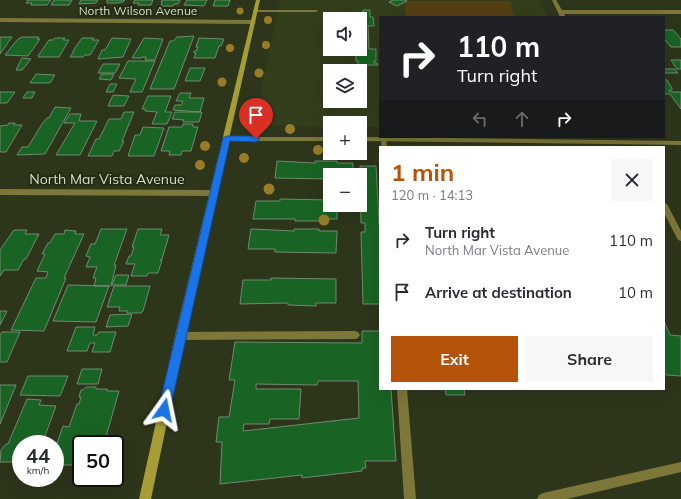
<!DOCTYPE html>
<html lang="en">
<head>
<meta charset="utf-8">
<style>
	:root { --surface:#fff; --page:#f7f7f7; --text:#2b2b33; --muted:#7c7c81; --accent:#b45309 }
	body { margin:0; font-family:Mulish,sans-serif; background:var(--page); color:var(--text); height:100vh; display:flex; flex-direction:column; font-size:15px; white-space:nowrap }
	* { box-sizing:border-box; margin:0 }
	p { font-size:13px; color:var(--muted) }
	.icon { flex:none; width:22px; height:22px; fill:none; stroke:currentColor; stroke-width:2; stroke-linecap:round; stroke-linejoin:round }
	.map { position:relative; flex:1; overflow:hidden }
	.drawer { position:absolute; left:379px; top:146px; width:286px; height:244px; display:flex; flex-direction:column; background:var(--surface); border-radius:0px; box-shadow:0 4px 16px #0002 }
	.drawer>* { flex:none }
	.guide { position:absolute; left:379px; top:16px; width:286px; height:122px; border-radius:0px; box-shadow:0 4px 16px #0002; background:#202124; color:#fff; overflow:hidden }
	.controls { position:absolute; left:323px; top:12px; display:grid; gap:8px }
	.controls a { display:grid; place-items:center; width:44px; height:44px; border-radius:0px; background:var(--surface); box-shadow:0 4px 16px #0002; font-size:20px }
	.speed { position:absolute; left:12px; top:435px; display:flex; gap:8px; font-size:20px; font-weight:700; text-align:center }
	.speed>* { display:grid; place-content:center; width:52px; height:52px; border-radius:50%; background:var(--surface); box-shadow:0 4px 16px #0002; line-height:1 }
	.speed small { font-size:10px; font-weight:400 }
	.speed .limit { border:2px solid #111; border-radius:6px; background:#fff; color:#111 }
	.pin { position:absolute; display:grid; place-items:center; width:34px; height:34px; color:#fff; margin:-41px -17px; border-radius:50% 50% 50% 0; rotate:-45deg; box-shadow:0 0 4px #0007 }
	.pin .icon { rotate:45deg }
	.me { position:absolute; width:44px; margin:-22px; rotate:12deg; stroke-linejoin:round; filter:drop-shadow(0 0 3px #0008) }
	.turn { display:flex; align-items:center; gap:14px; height:84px; padding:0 12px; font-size:18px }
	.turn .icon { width:52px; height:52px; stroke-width:2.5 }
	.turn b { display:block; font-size:28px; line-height:34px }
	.lanes { display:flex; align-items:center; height:38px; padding:0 12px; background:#0003; justify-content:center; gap:20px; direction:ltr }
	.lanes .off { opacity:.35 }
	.round { display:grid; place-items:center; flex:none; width:42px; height:42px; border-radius:0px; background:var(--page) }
	.summary { display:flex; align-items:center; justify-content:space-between; height:68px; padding:0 12px }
	h1 { font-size:24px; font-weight:700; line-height:30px; color:var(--accent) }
	.cta { display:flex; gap:8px; margin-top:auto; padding:8px 12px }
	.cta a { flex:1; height:46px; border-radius:0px; background:var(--accent); color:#fff; font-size:16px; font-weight:700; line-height:46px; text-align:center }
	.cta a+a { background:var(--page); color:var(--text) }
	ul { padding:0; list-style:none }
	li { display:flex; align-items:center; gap:12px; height:52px; padding:0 12px }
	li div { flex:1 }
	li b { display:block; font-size:15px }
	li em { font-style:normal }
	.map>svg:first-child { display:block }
	.built { fill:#333e1c; fill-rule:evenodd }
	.green { fill:#543f14 }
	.building { fill:#196424; stroke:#718a71; fill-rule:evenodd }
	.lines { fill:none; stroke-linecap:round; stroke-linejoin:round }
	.service { fill:#7d773a; fill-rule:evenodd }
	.minor { fill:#7d773a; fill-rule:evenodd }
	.tertiary { fill:#7d773a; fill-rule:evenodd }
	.secondary { fill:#a79d34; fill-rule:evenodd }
	.tree { fill:#987c28 }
	.route { fill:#1a73e8; stroke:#114b97 }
	.labels { text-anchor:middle; stroke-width:4; stroke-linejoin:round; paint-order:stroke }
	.far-street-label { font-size:12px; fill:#d4dbca; stroke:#232c11 }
	.street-label { font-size:14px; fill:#d4dbca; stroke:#232c11 }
</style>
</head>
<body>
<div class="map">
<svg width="681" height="499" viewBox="0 0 681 499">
	<rect width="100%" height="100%" fill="#2d361b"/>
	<path class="built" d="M280 0H539L547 17H380V127H360V123H330V127L260 125 256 124 255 121ZM330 19H360V49H330ZM330 71H360V101H330Z"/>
	<path class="green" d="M404 1H510L514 17H406Z"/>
	<path class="building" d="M28 0H51L47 5H31L32 3H26Z
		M54 0H72L69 5H51Z
		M81 0H98L96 3 79 4Z
		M107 0H125L123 2 117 3H107Z
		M135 0H153L151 5H138L139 3H133Z
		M162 0H180L178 4H174L173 6H161Z
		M187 0H207L204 6 184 5Z
		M215 0H230L228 6H213Z
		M393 0H405L407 1 397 6 389 2Z
		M363 10H370V17H373L374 26H368L369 49H376V61H374V63H377L378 65H358V61H356V49H360V19H356V16L363 17Z
		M664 30H673L681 39V47H671L664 39Z
		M194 36 174 89H150L170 41H173L177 37Z
		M0 37H12L0 54Z
		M22 37H39L37 39H40L28 56 5 55 18 39Z
		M55 38H65L63 40H69L59 57H38L39 56H38L49 40H53Z
		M82 38H94L92 40H99L90 55H85L83 57H70L74 51H73Z
		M112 38 131 39 123 57 98 59 102 50H105Z
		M144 38 163 39 155 60H145L146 57H142V58H132Z
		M199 38 224 39 221 46H219L215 58H194L196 53H194V51H196L198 47H196Z
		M22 58 31 59 22 70H16Z
		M671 60H681V69H677Z
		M128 61H155L142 92H130L136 79 119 78Z
		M103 64H120L115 73H98Z
		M190 68H205L200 81H185Z
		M664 69H675L678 73H665Z
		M36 74 55 75 50 83H30Z
		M102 74H114L111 80 99 79Z
		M664 80H667L672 88V90H669L670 92H681V109L670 94H664Z
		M110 84H117L113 92H106Z
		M0 92H15L7 103H0Z
		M27 92H35L32 98H23Z
		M180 93H191L189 98H204L200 112 173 110 175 105H181L183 101H176Z
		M113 95 129 96 124 106H108Z
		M148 96H171L165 112H172L167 124H152L157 112 145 111V109H142Z
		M55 107 71 108 45 154 17 155 22 147H28L42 124 47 118H49Z
		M124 112H134L122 141H124L119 151H114L112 156H88L96 139H99L109 119H121Z
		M175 112H202L199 122H183L184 120 172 119Z
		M70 114H81L79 121H97L80 155H56L75 123H64Z
		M9 123H15L14 125H22L6 152H0V126L8 125Z
		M183 124H193V127H198L191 151H182L181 155H169L170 151H161L169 127H182Z
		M143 127 164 128 154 156H128L135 135H140Z
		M277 161 315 163V161H337V163H353V175H330V179L275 178Z
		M360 166H376L380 239V304H363L361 232H365V223H361Z
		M280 199 330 200V205H337V219H320V221H295V219H253L256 201H280Z
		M101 229H127L114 265H116L111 286H94L96 278H93L97 267H86L90 257 86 256 91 244H95Z
		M138 229H162L160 235H169L162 259 160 260H162L158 273H148L147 276H131L135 264H126L129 256H131L134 247H132Z
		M251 229 294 231V229H319V231H337L336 253 275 252V249H248Z
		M14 230H27L25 234H39L26 259H24L18 270H4L0 276V250Z
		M65 230 76 231 75 234H84L64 278H66L44 331 11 330 36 278H46L48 272 37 271 45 254H42L48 243H50L55 234H64Z
		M116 275H129L126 285H112Z
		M271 278 336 279V303H316V306L288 305V303L240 304 243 280H271Z
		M68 285 109 286 96 322 53 321Z
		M114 286H150L143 311 141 313H127L128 311H119L120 307H107Z
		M0 311H7L0 325Z
		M132 314 128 326 106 327 110 315Z
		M664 321 670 335 681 336V376L666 375 664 373Z
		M76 327H95L93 335H97L99 332H116L110 352H92L95 343H90L87 351H67Z
		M362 331H380V389H391L396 461H365L366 468H362V471L302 478V475L220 484 222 442H216L219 417H229L235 380H229L235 342 362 343ZM318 381H358L359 418 243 431 244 424H269L270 419H299L301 389H256V384L317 385Z
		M2 332H20L7 362H0V335Z
		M82 369H102L98 384H77Z
		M28 376H68L60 396 20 395Z
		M0 385H16L0 424Z
		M86 387H96V389H107V391H119L104 444H81V465H55L57 451H55V449L63 426 69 427 77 404H79L81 397H79L81 390H83Z
		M445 389H464L465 395H446Z
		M27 399 41 400 39 405 56 406 42 444H21V462H0L1 450 6 444H8Z"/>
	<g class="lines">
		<path class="service" d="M253 10H316L318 11 316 12H253Z
			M382 137H386L387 147H381Z
			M355 331 358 332 360 335 358 338 355 339 180 340 177 339 175 336 177 333 180 332Z
			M397 389H407L416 499H404Z"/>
		<path class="minor" d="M552 0H556L562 10H681V14H564L566 17H560Z
			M225 137H330V141H225Z
			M360 137 681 141V145L360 141Z
			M0 189 214 190 218 193 214 196 0 195Z
			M664 203 667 204 681 231V241L678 240 664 213Z
			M681 462V472L567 499H537L539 495 543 493Z"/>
		<path class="tertiary" d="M0 18 253 20 256 22 253 24 0 22Z"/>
		<path class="secondary" d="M256 0H260L185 336 151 499H139L175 336Z"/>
	</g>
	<g class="tree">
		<circle cx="240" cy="11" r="3.5"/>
		<circle cx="268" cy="20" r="4"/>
		<circle cx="266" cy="45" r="4"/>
		<circle cx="230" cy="48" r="4"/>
		<circle cx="259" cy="73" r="4.5"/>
		<circle cx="222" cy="82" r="4.5"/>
		<circle cx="255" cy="105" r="4.5"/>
		<circle cx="290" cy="129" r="5"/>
		<circle cx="205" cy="146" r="5"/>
		<circle cx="318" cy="150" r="5"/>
		<circle cx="244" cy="158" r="5"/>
		<circle cx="200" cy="165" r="5"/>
		<circle cx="269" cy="189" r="5.5"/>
		<circle cx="324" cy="220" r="5.5"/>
	</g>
	<path class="route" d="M227 136H256L260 139 256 142 230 141 170 410 168 414 164 416 160 414 158 410 223 138Z"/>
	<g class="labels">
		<g class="far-street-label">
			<text x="138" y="15">North Wilson Avenue</text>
		</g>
		<g class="street-label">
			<text x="107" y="184">North Mar Vista Avenue</text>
		</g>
	</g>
</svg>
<div class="controls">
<a><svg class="icon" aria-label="sound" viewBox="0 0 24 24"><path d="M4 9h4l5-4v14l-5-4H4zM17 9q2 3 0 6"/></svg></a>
<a><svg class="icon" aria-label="layers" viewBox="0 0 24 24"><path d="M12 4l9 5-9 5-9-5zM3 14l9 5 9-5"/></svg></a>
<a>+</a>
<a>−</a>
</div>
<div class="speed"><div>44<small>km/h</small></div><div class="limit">50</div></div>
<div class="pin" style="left:256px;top:139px;background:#d93025"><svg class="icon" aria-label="arrive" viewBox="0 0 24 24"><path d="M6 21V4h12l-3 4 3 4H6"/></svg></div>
<svg class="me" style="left:164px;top:410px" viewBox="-20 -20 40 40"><path d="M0-17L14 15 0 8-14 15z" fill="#1a73e8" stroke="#fff" stroke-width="4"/></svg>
<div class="guide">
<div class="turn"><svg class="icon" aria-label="right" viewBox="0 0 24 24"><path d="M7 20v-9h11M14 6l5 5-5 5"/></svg><div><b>110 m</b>Turn right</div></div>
<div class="lanes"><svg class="icon off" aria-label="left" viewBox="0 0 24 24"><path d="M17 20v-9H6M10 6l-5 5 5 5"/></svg><svg class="icon off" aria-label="ahead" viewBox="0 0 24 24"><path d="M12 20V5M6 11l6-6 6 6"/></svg><svg class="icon" aria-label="right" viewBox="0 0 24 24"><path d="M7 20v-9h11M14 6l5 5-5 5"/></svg></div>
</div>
<section class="drawer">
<div class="summary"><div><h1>1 min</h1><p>120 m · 14:13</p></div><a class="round"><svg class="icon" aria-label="close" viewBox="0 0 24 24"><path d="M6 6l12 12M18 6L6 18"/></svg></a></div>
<ul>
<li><svg class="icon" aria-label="right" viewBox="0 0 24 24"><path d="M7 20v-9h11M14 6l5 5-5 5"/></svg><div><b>Turn right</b><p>North Mar Vista Avenue</p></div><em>110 m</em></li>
<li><svg class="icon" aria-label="arrive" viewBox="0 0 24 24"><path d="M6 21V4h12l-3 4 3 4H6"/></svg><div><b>Arrive at destination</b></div><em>10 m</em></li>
</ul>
<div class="cta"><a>Exit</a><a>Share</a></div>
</section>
</div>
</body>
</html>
